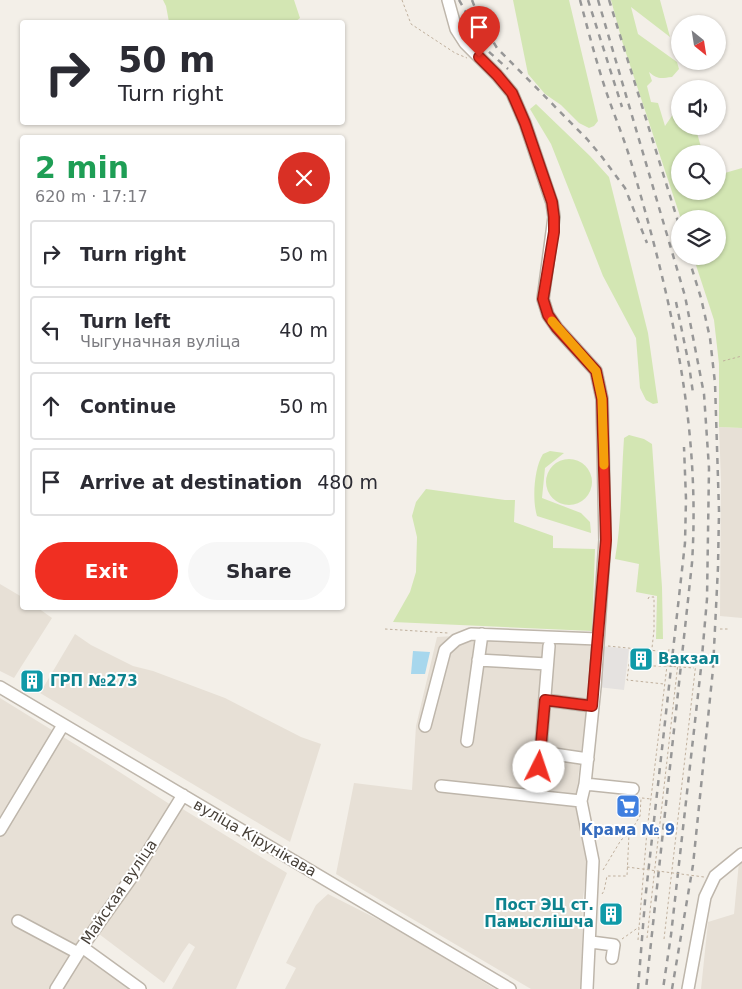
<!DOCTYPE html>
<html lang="en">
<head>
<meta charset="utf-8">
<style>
	:root { --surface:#fff; --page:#f7f7f7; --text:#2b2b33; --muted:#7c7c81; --line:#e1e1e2; --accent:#f02f22 }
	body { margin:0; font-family:"DejaVu Sans",sans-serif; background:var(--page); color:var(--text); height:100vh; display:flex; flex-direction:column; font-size:19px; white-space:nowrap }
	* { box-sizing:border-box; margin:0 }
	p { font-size:16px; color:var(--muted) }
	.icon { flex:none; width:28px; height:28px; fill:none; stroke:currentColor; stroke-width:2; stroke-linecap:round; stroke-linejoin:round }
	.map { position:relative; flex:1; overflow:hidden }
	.drawer { position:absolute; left:20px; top:135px; width:325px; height:475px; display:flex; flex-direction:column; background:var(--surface); border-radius:5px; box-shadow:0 1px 4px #0004 }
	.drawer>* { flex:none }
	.guide { position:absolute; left:20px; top:20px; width:325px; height:105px; border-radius:5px; box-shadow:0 1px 4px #0004; background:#fff; color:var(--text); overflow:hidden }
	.needle { width:32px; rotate:150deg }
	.tools { position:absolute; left:671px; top:15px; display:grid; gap:10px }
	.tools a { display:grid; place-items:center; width:55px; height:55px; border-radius:50%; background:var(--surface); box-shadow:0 1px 4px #0004; font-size:25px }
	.pin { position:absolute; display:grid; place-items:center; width:42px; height:42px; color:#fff; margin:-51px -21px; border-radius:50% 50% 50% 0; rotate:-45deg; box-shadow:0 0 5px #0007 }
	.pin .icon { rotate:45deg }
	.me { position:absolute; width:55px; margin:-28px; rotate:4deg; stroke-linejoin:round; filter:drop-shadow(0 0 4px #0008) }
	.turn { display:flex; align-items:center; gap:18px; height:105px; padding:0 15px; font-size:22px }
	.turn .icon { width:65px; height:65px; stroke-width:2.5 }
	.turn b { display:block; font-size:35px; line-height:42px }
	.round { display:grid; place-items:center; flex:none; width:52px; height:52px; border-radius:26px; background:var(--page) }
	.summary { display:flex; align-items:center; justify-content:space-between; height:85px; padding:0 15px }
	h1 { font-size:30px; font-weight:800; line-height:38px; color:#1e9e55 }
	.action { display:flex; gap:10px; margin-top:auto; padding:10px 15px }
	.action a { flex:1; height:58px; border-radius:30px; background:var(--accent); color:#fff; font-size:20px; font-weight:800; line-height:58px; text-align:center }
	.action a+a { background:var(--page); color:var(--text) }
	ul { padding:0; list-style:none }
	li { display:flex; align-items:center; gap:15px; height:68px; margin:0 10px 8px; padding:0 5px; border:2px solid var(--line); border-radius:5px }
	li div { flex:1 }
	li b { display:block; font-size:19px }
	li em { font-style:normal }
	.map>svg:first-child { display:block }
	.residential { fill:#e7e0d6 }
	.green { fill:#d3e6b3 }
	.parking { fill:#e5e2e0 }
	.water { fill:#a7d7ed }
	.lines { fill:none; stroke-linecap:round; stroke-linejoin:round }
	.minor-casing { stroke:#beb6ab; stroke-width:14 }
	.path { stroke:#c0b09d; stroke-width:1; stroke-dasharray:2.5 2.5; stroke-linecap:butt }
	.minor { stroke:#fff; stroke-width:11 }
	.rail { stroke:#979797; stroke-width:2.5; stroke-dasharray:6 6; stroke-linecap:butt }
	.path-bridge { stroke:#c0b09d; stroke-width:1; stroke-dasharray:2.5 2.5; stroke-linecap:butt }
	.route-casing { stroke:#9c1f16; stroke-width:12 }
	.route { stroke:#f02f22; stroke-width:9 }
	.slow { stroke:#f59e0b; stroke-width:9 }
	.labels { text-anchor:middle; stroke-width:4; stroke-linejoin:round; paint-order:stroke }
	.culture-label { font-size:15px; font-weight:bold; fill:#0d838f; stroke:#fff; text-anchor:start }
	.shop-label { font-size:15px; font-weight:bold; fill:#366cbe; stroke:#fff }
	.street-label { font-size:15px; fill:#463f37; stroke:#fff }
</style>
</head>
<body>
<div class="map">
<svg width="742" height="989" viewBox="0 0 742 989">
	<rect width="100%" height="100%" fill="#f3efe8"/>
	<path class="residential" d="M719 427 742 428V618L720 616 721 480Z
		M0 584 22 597V608H38L52 618 14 678 0 671Z
		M75 634 91 645 133 666 153 671 225 698 301 737 321 744 290 842 40 693Z
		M473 635 592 642 595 646 578 778 577 809 588 858 583 898 581 989H531L336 874 354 783 412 790 416 726 437 637Z
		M0 698 107 764 171 805 124 880 51 989H0Z
		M181 808 287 873 236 989H172L195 947 189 943 182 953 164 983 99 934Z
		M742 861V989H701L708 922 734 914 739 862Z
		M328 894 399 930 495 989H285L296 968 286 963 316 905Z
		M87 954 134 989H61L83 955Z"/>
	<path class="green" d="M163 0H294L300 18 295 22H169L166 6Z
		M513 0H569L598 121 594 126 589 128 579 123 561 105 545 94 528 74Z
		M611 0H660L670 37 631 7 638 34 677 62 679 69 672 77C661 78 658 80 649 72L652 81 647 86 651 102 658 103 665 126 680 104V126H695L703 154H680V191H718V175L742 168V428L719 427V364L714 320 693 256H718V219H681L622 41Z
		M536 104 590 156 609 177 648 333 658 403 653 404 646 400 640 388 636 338 603 276 551 144 530 109Z
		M629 435 644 439 652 444 662 587 663 639H656L657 596 636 592 639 564 615 559C622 519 621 479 624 438Z
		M550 451 564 453 545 468 542 498 581 513 590 522 591 533 537 516C532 500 534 468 543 454Z
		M546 482a23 23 0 1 1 46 0a23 23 0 1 1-46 0Z
		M426 489 505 500H515L514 522 553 536V548L595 549 592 631 393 622 410 592 416 572 417 537 412 516 416 502Z"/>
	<path class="parking" d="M602 646 629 649 624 690 598 687Z"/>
	<path class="water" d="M413 651 430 652 425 674H411Z"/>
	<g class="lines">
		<g class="minor-casing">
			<path id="minor" d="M448 0 456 29 465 43 497 75 512 93 525 123 552 203 554 217 543 299 548 315 557 328 596 371 602 399 605 540 595 687 585 784 581 801 593 861 587 989
				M478 660 547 664
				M0 687 510 989
				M545 700 592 706
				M425 726 445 650 456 640 471 634 598 639
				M467 741 482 634
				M540 752 588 759
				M585 784 633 789
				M441 786 581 801
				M537 796 549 646
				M0 830 63 725
				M18 921 78 953
				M591 942 614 945 612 958
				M82 947 140 989
				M56 989 82 947 134 874 183 795
				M688 989 705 897 715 876 742 854"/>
		</g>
		<path class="path" d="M402 0 411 24 455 53 467 58
			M723 361 742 356
			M648 599 649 597H654V630L650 666H666L694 668
			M385 629 448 633
			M720 629H728
			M608 646 668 652
			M631 649 627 680 664 684
			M642 798 651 799
			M603 870 621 840 629 834 640 816 641 798H637
			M602 894 604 891 607 876H627L629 834
			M647 938 679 654
			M622 939 639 927
			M664 939 697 654
			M638 940 647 831 669 649"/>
		<use href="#minor" class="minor"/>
		<path class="rail" d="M459 0 488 51 508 69
			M472 0 479 18 497 48 587 139 602 157 625 188 647 243
			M580 0C588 30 596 61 606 91 614 115 624 138 631 162 670 294 701 424 692 563L646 989
			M588 0 622 107
			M598 0 685 296 704 394 709 468 707 599 701 668 671 935 663 989
			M609 0 680 228
			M676 302 689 365 693 393
			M638 989 645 901 685 543 686 499 684 447
			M672 989 693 865 713 669 718 567 719 511 715 383 710 338 701 298 688 256"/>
		<path class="path-bridge" d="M627 867 704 877"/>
	</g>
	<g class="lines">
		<g class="route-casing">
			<path id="route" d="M479 57 497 75 512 93 525 123 552 202 554 217V232L543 299 548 315 557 328 596 371 602 399 606 540 592 706 545 700 539 767"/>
		</g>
		<use href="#route" class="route"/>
		<path class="slow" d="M552 321 596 371 602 399 604 465"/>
	</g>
	<defs>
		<g id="building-square" transform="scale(1.25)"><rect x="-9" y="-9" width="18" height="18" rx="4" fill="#0f9aa8" stroke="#fff"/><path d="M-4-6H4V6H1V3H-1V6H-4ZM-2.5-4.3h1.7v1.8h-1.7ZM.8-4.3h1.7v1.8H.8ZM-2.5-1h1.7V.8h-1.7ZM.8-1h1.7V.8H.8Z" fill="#fff"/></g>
		<g id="supermarket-square" transform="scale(1.25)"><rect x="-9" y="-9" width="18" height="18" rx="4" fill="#3f7fe0" stroke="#fff"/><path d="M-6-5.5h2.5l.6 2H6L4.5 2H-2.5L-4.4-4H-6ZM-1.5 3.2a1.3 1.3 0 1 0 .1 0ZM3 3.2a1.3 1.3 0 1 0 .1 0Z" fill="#fff"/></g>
	</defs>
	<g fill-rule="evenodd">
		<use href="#building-square" x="641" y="659"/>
		<use href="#building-square" x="32" y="681"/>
		<use href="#supermarket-square" x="628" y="806"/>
		<use href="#building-square" x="611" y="914"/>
	</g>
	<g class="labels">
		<g class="culture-label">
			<text x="658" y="664">Вакзал</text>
			<text x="50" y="686">ГРП №273</text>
			<text x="594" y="910" text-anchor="end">Пост ЭЦ ст.<tspan x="594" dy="17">Памыслішча</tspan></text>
		</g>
		<g class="shop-label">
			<text x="628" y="835">Крама № 9</text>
		</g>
		<g class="street-label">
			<text transform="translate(255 838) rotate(30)" y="5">вуліца Кірунікава</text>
			<text transform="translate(119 892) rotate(-56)" y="5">Майская вуліца</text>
		</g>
	</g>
</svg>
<div class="tools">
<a><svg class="needle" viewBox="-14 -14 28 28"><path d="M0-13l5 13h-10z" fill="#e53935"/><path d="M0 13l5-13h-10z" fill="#7c7c81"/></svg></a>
<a><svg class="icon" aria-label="sound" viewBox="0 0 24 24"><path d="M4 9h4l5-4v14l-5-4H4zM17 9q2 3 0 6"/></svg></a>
<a><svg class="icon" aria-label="search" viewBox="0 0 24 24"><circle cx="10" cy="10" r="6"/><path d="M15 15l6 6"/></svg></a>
<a><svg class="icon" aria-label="layers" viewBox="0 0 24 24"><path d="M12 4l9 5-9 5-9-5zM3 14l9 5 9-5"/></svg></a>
</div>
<div class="pin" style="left:479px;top:57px;background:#d93025"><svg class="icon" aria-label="arrive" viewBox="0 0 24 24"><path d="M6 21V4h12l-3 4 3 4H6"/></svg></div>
<svg class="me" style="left:539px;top:767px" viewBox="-20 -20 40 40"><circle r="19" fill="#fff"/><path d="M0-13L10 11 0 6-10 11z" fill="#f02f22"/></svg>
<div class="guide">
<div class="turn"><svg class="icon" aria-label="right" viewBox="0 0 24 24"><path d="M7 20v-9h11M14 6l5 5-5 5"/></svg><div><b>50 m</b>Turn right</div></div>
</div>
<section class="drawer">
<div class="summary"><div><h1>2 min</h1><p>620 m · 17:17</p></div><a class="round" style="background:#d93025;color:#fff"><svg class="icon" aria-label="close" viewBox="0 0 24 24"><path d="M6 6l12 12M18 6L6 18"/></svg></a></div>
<ul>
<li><svg class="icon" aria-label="right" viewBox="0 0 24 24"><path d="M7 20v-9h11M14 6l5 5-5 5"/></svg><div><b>Turn right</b></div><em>50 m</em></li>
<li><svg class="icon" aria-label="left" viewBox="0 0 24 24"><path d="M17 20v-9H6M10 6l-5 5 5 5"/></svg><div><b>Turn left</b><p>Чыгуначная вуліца</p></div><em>40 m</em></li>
<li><svg class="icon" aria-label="ahead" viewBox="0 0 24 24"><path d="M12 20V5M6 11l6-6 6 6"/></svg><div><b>Continue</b></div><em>50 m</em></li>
<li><svg class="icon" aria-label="arrive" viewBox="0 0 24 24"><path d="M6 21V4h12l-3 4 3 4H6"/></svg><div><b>Arrive at destination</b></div><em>480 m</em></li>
</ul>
<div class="action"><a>Exit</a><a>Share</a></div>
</section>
</div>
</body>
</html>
